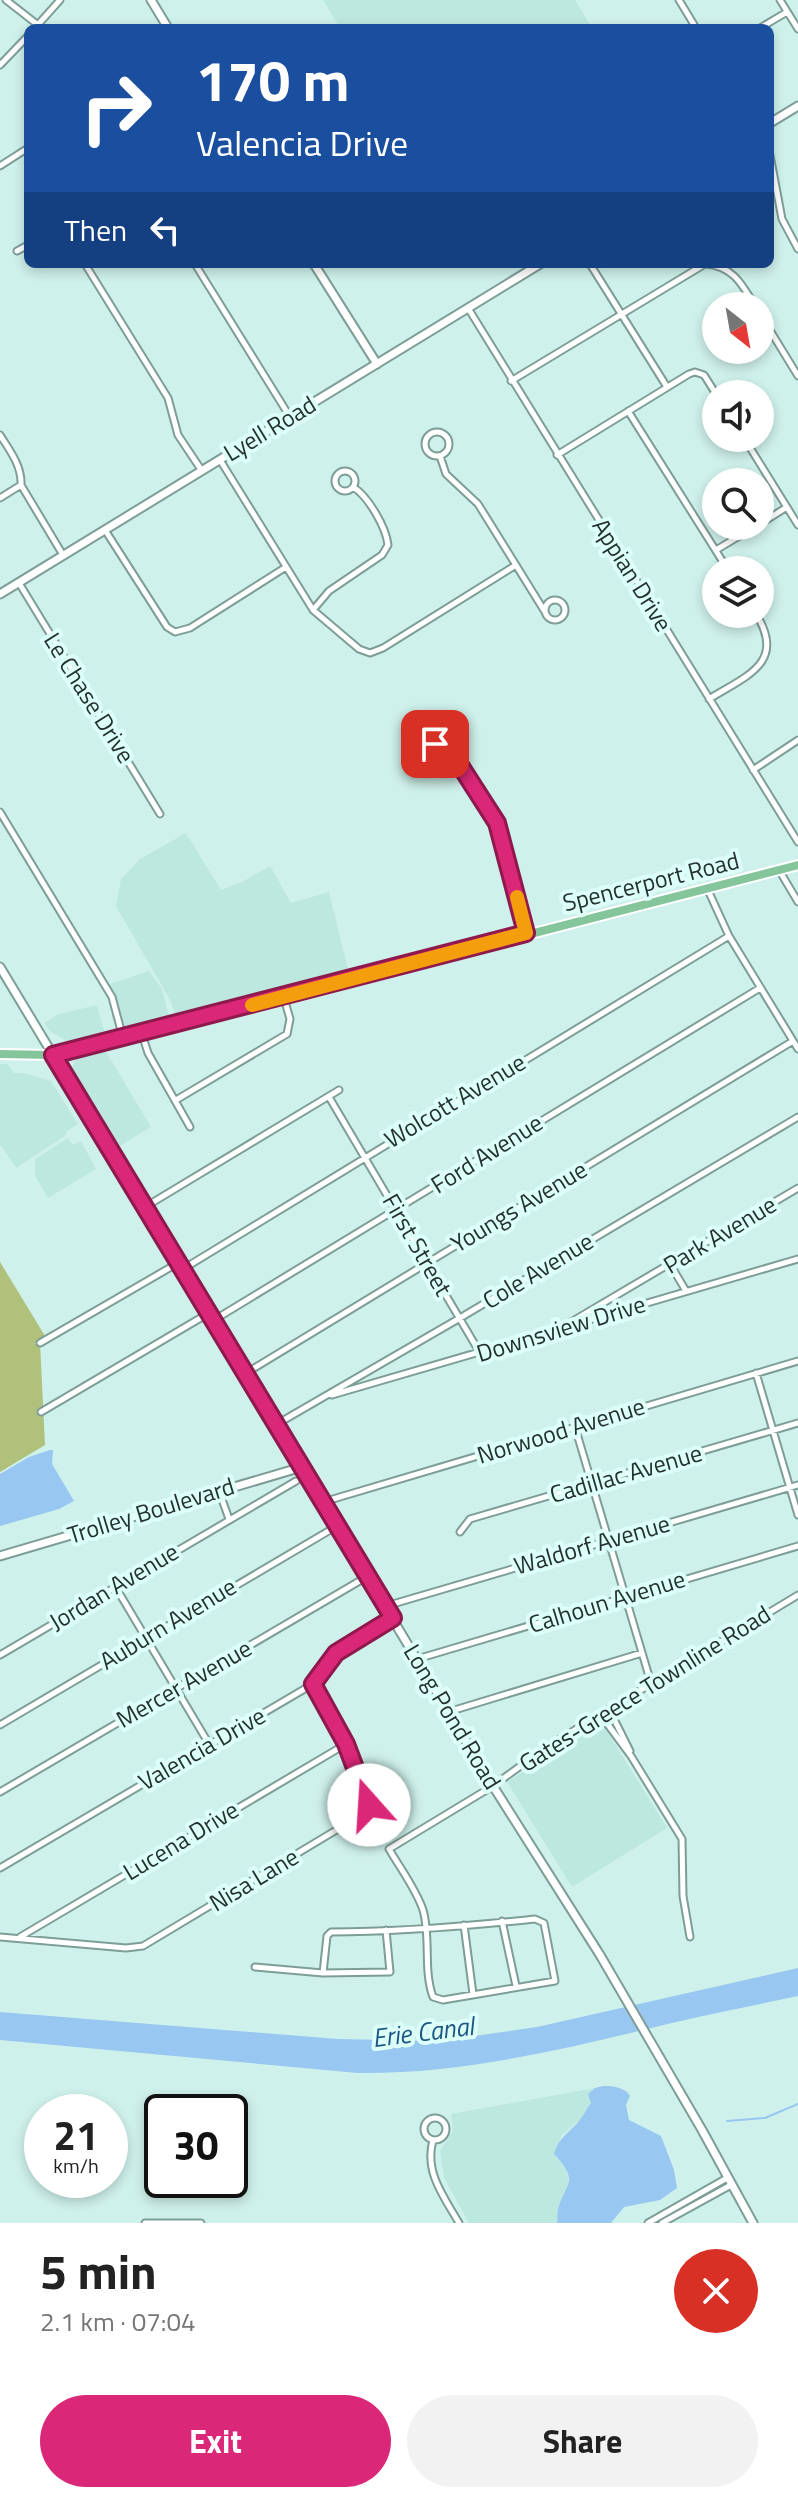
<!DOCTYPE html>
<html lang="en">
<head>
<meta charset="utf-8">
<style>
	:root { --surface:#fff; --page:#f2f2f2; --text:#222; --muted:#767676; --accent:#db2777 }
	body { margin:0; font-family:"Titillium Web",sans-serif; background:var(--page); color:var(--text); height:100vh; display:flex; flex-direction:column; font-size:30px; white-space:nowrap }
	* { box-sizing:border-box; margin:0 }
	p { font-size:26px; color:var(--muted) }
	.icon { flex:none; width:44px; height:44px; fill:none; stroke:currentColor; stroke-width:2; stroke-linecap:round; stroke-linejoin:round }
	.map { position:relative; height:2223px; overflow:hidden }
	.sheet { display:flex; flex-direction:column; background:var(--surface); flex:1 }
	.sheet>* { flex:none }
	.banner { position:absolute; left:24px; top:24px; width:750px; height:244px; border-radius:12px; box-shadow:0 4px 12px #0003; background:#1a4fa0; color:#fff; overflow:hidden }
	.needle { width:52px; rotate:149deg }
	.controls { position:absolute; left:702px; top:292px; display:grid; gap:16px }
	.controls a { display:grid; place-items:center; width:72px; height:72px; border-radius:50%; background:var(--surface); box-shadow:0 4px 12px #0003; font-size:40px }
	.speed { position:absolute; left:24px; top:2094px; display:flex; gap:16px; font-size:40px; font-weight:700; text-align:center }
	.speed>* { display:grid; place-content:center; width:104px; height:104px; border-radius:50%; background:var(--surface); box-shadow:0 4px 12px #0003; line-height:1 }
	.speed small { font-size:20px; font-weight:400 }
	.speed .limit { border:4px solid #111; border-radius:12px; background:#fff; color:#111 }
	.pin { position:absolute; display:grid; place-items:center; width:68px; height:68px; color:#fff; margin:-34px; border-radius:16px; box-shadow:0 4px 12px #0006 }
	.me { position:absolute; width:88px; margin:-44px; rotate:341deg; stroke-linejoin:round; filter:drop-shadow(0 0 6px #0008) }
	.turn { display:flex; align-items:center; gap:28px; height:168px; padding:0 40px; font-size:36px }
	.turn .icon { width:104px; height:104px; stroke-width:2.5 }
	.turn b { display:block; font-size:56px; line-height:68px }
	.then { display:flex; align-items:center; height:76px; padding:0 40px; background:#0003; gap:16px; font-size:30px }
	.round { display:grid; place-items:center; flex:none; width:84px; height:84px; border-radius:42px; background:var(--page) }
	.summary { display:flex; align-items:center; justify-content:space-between; height:136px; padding:0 40px }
	h1 { font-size:48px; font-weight:700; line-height:60px }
	.primary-button { display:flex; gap:16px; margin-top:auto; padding:16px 40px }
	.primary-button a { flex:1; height:92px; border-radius:48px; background:var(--accent); color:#fff; font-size:32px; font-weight:700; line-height:92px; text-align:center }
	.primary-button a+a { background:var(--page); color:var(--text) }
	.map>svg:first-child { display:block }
	.built { fill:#bde8e0 }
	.green { fill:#afc17a }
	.water { fill:#98c7f1 }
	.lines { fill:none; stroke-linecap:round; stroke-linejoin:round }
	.stream { stroke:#98c7f1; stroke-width:2 }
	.street-casing { stroke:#7d9d97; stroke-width:9 }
	.secondary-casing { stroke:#7d9d97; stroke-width:11 }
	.primary-casing { stroke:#fff; stroke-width:12 }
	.street { stroke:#fff; stroke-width:5 }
	.secondary { stroke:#fff; stroke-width:7 }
	.primary { stroke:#85c59c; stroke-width:8 }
	.route-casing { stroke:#8e194d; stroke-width:20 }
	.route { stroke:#db2777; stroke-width:14 }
	.slow { stroke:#f59e0b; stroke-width:14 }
	.labels { text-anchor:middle; stroke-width:8; stroke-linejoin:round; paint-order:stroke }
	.street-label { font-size:24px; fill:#24312f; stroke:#dcfff8 }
	.water-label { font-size:26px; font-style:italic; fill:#1c5785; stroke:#dcfff8 }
</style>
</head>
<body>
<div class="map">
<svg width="798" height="2223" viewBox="0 0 798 2223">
	<rect width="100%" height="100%" fill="#cff1eb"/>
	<path class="built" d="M323 0H575L592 28H340Z
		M186 833 221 890 242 882 270 866 291 903 329 892 349 973 176 1016 169 998 116 906 121 879 140 859Z
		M149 971 162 989 169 1017 125 1028 110 984Z
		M97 1005 104 1031 68 1042 50 1031 44 1023 59 1014Z
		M105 1050 151 1127 118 1147 72 1070 75 1060Z
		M0 1064H8L14 1073H24L51 1081 78 1124 67 1131 65 1136 16 1168 0 1144Z
		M68 1138 72 1145 81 1141 96 1169 48 1198 35 1176V1159Z
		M602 1723 667 1828 572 1887 507 1782Z
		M595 2088 588 2094 592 2102 581 2119 562 2135 554 2154 567 2171 569 2186 558 2210 557 2223H469L444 2178 440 2151 453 2131 451 2114Z"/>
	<path class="green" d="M0 1262 45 1336 34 1344 40 1343 45 1445 0 1472Z"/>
	<path class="water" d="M50 1450H53L52 1464 74 1501 59 1509 0 1526V1474L29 1457Z
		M798 1968V1996C756 2005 714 2013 672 2023 568 2048 466 2074 358 2073L0 2040V2012L338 2039 440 2041 537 2027Z
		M603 2086C613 2086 625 2087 630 2096L626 2105 629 2120 661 2136 674 2170 677 2188 660 2200 624 2207 611 2223H557C558 2218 557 2214 558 2209 566 2182 580 2182 554 2154 559 2137 569 2133 579 2121 584 2115 587 2108 591 2103L588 2094 595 2088Z"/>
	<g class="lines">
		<path class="stream" d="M727 2121 765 2118 798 2104"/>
		<g class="street-casing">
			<path id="street" d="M6 0 38 25
				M679 0 696 28
				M780 0 798 29
				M35 28 60 0
				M760 28 787 12
				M0 65 28 36
				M770 155 782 219 798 249
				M0 166 28 148
				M17 251 28 245
				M85 264 168 398 178 435 202 471
				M195 264 290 417
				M590 264 667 387
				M468 308 798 842
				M760 314 798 376
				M511 381 705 264C733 266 742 284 755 306
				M628 411 728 570
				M425 444a12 12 0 1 1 24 0a12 12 0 1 1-24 0Z
				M0 435C10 451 22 466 21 485L0 498
				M744 438 798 525
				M557 455 689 374 695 372 704 375 716 394
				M440 456 446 474 478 504 545 612
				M220 460 313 610 359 649 370 653 383 648 516 565
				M335 481a10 10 0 1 1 20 0a10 10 0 1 1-20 0Z
				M21 485 63 555
				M760 524 787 507
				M105 530 167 627 175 632 190 628 286 567
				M716 550 756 526
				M19 583 160 814
				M545 610a10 10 0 1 1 20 0a10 10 0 1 1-20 0Z
				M313 610 329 591 382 555 388 545C386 527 368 496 353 487
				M709 699C746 676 787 663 756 614
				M433 737a9 9 0 1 1 18 0a9 9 0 1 1-18 0Z
				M447 745 497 823 526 933
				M753 770 798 740
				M0 812 112 997 123 1038
				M779 870 798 902
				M707 888 729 936 798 1049
				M142 1034 148 1053 190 1127
				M329 1097 480 1353
				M176 1100 287 1034 290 1019 284 998
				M145 1207 339 1090
				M670 1264 686 1291
				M183 1269 729 936
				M214 1320 760 988
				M566 1325 798 1188
				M40 1343 178 1263
				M246 1373 793 1041
				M756 1373 798 1515
				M332 1395 798 1259
				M41 1412 209 1313
				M277 1424 460 1318 798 1117
				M575 1427 651 1683
				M219 1491 229 1519
				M323 1502 798 1361
				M460 1532 470 1519 798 1423
				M115 1586 209 1744
				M386 1606 798 1485
				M0 1655 296 1481
				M417 1659 798 1546
				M609 1709 630 1751
				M448 1712 642 1653
				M600 1714 631 1756 682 1839 683 1896 690 1937
				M0 1725 337 1526
				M0 1792 368 1576
				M0 1868 313 1684 336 1653 393 1618
				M502 1921 516 1986
				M464 1925 473 1994
				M386 1930 390 1972 323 1973 327 1936 331 1932C398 1932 468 1926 535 1919L544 1923 555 1981 443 2000 433 1997C423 1970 431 1937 423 1910 416 1889 400 1868 389 1849L493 1786 545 1748 798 1595
				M0 1937 126 1948 143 1946 363 1814 369 1805C365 1769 331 1716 313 1684
				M20 1937 346 1744
				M255 1967 323 1973
				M424 2129a11 11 0 1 1 22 0a11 11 0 1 1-22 0Z
				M433 2140C424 2172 444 2197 459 2223
				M145 2223H201
				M648 2223 727 2178
				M662 2223 731 2185"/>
		</g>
		<g class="secondary-casing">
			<path id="secondary" d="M151 0 168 28
				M770 123 798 106
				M314 264 377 364
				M0 594 540 264
				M0 967 493 1786 600 1955 702 2130 753 2223
				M0 1556 302 1467"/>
		</g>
		<g class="primary-casing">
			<path id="primary" d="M0 1054 53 1055 123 1039 798 865"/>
		</g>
		<use href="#street" class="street"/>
		<use href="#secondary" class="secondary"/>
		<use href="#primary" class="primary"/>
	</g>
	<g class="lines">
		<g class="route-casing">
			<path id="route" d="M369 1805 346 1744 313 1684 336 1653 393 1618 53 1055 526 933 497 823 447 745 440 746 435 744"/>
		</g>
		<use href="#route" class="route"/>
		<path class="slow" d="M252 1005 526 933 517 897"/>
	</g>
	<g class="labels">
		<g class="street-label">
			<text transform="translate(270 429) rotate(-31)" y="8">Lyell Road</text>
			<text transform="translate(632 575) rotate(58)" y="8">Appian Drive</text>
			<text transform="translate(89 698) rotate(58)" y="8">Le Chase Drive</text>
			<text transform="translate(651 882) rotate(-14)" y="8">Spencerport Road</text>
			<text transform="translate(455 1101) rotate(-31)" y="8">Wolcott Avenue</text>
			<text transform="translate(487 1154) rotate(-32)" y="8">Ford Avenue</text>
			<text transform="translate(519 1207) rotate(-31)" y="8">Youngs Avenue</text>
			<text transform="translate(720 1235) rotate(-31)" y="8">Park Avenue</text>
			<text transform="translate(417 1245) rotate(60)" y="8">First Street</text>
			<text transform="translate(538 1271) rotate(-31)" y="8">Cole Avenue</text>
			<text transform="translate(561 1329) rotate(-17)" y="8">Downsview Drive</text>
			<text transform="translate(561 1431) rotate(-17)" y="8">Norwood Avenue</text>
			<text transform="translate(626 1474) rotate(-16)" y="8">Cadillac Avenue</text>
			<text transform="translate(151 1511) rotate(-17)" y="8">Trolley Boulevard</text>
			<text transform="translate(592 1545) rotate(-16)" y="8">Waldorf Avenue</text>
			<text transform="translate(114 1587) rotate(-31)" y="8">Jordan Avenue</text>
			<text transform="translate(607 1602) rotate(-17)" y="8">Calhoun Avenue</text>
			<text transform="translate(168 1624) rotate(-31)" y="8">Auburn Avenue</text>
			<text transform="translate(184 1684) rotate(-30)" y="8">Mercer Avenue</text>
			<text transform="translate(645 1689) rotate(-32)" y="8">Gates-Greece Townline Road</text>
			<text transform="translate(452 1717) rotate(59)" y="8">Long Pond Road</text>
			<text transform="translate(202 1749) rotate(-30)" y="8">Valencia Drive</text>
			<text transform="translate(181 1841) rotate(-31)" y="8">Lucena Drive</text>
			<text transform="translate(254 1880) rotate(-31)" y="8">Nisa Lane</text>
		</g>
		<g class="water-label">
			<text transform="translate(423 2032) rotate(-7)" y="9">Erie Canal</text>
		</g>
	</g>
</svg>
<div class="controls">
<a><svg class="needle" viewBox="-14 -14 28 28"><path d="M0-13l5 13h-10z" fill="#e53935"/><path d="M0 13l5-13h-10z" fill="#767676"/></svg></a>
<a><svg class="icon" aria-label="sound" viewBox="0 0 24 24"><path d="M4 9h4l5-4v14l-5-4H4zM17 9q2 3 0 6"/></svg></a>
<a><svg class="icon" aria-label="search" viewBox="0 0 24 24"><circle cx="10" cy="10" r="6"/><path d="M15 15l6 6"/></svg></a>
<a><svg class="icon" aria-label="layers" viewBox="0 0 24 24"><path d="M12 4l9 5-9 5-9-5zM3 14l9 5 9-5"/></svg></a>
</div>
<div class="speed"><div>21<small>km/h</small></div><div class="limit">30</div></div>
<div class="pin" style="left:435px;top:744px;background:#d93025"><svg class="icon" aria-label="arrive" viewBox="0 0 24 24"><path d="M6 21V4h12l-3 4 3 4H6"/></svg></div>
<svg class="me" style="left:369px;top:1805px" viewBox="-20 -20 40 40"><circle r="19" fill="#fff"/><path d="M0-13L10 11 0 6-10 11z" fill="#db2777"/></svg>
<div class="banner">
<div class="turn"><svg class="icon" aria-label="right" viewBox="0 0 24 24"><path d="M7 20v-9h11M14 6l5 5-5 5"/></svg><div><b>170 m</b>Valencia Drive</div></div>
<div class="then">Then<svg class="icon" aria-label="left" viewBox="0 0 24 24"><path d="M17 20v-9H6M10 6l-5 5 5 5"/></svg></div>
</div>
</div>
<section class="sheet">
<div class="summary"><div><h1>5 min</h1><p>2.1 km · 07:04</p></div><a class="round" style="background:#d93025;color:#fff"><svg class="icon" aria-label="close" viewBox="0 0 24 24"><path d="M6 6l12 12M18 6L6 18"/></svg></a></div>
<div class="primary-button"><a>Exit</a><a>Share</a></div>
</section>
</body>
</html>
